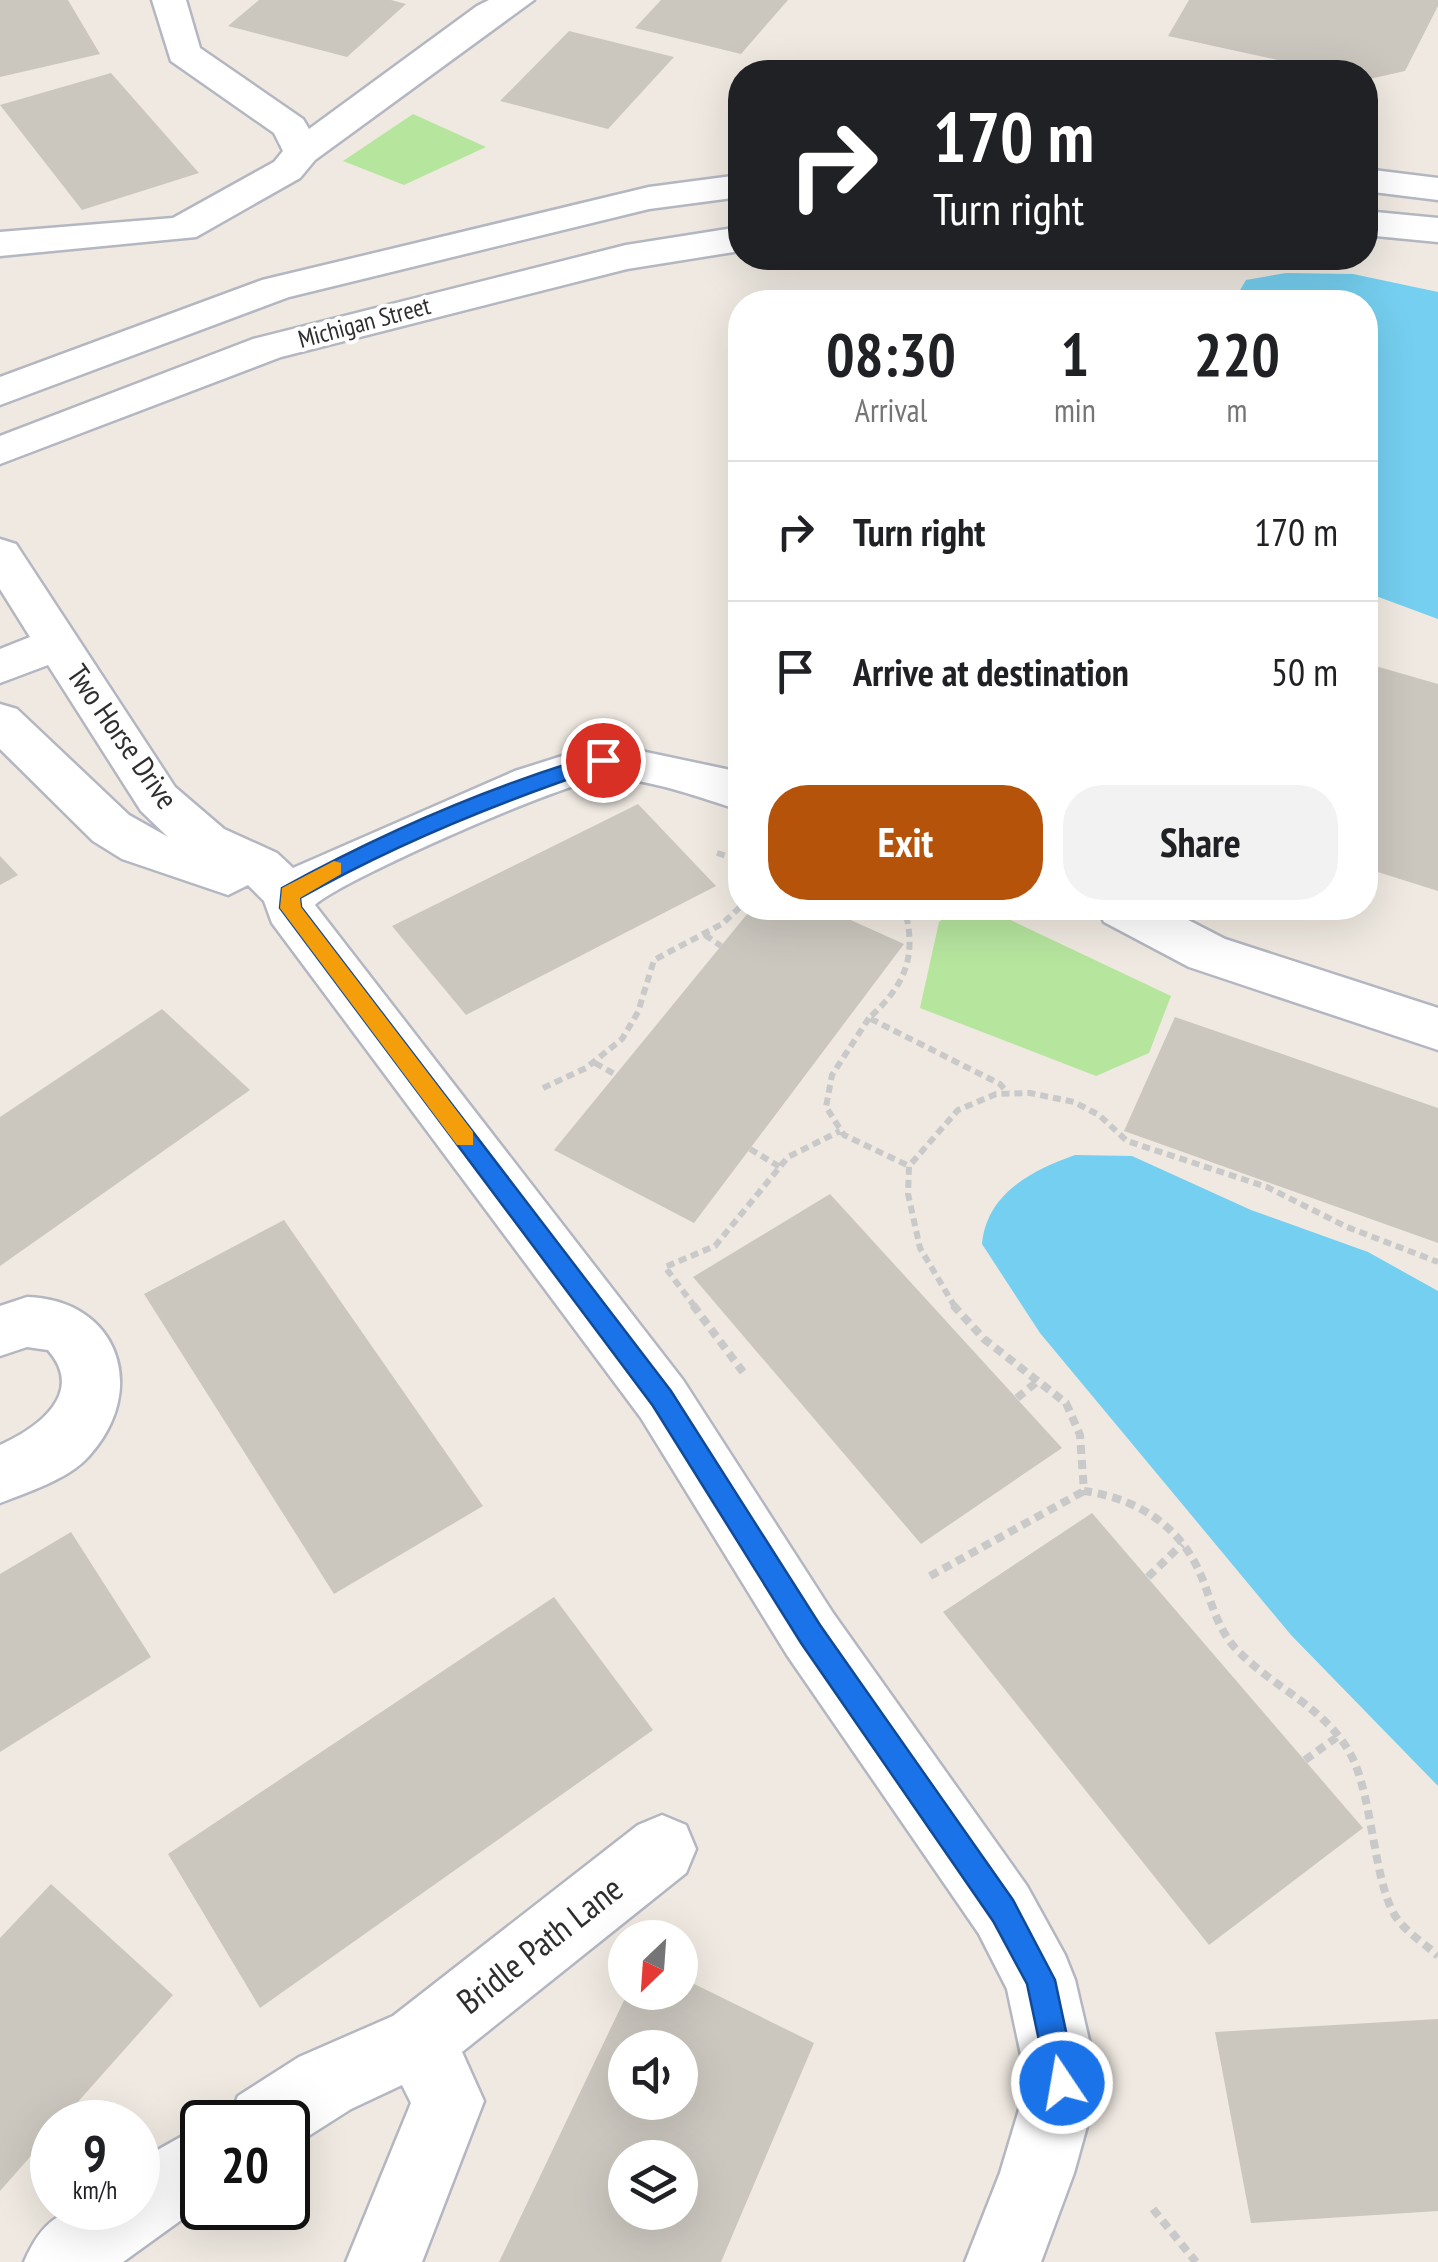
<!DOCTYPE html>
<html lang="en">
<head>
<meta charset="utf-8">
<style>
	:root { --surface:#fff; --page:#f2f2f2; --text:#202124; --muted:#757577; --line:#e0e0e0; --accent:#b45309 }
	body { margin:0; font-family:"PT Sans Narrow",sans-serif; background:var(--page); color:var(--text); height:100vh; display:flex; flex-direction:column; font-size:38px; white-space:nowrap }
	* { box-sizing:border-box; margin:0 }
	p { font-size:32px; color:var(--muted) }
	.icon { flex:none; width:55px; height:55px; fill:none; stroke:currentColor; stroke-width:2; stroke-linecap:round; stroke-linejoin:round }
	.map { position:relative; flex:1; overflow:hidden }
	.sheet { position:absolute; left:728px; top:290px; width:650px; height:630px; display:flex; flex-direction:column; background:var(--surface); border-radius:40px; box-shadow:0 10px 40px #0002 }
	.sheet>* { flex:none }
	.guide { position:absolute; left:728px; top:60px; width:650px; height:210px; border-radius:40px; box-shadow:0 10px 40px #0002; background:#202124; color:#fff; overflow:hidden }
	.needle { width:65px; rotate:205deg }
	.buttons { position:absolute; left:608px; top:1920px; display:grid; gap:20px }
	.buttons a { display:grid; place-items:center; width:90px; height:90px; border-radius:50%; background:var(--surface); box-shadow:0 10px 40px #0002; font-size:50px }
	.speed { position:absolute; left:30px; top:2100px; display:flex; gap:20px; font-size:50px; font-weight:700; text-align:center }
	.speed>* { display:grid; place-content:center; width:130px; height:130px; border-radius:50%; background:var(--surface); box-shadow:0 10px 40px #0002; line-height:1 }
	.speed small { font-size:25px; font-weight:400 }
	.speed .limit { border:5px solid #111; border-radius:15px; background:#fff; color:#111 }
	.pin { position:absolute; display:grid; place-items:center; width:85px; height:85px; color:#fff; margin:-42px; border:5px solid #fff; border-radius:50%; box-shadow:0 2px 10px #0007 }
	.me { position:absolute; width:110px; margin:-55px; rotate:348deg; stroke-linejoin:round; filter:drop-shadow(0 0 8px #0008) }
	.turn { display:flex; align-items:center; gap:35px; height:210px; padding:0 40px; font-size:45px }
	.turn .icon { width:130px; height:130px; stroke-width:2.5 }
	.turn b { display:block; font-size:70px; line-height:85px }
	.eta { display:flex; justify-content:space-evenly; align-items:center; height:170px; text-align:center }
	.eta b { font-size:60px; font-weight:600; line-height:70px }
	.button { display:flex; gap:20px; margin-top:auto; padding:20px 40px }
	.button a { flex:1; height:115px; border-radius:40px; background:var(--accent); color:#fff; font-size:40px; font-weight:600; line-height:115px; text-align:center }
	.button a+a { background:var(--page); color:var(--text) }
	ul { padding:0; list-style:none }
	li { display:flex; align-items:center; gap:30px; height:140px; padding:0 40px; border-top:2px solid var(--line) }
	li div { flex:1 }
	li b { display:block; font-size:38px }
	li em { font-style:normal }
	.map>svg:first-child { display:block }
	.green { fill:#b6e59e }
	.water { fill:#75cff0 }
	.building { fill:#cbc7bf; fill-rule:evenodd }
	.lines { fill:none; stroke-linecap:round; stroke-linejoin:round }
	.minor-casing { stroke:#b4b7c1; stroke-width:5 }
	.path-far1 { stroke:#c9c9c9; stroke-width:6; stroke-dasharray:8 5; stroke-linecap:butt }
	.path { stroke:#c9c9c9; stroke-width:8; stroke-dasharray:9 6; stroke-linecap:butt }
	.minor { fill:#fff; fill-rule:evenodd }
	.route { fill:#1a73e8; stroke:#114b97; stroke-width:2.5 }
	.slow { fill:#f59e0b }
	.labels { text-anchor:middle; stroke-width:8; stroke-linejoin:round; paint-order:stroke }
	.far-street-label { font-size:25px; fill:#2e2e2e; stroke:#fff }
	.street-label { font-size:30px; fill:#2e2e2e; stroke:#fff }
	.near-street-label { font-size:35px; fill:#2e2e2e; stroke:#fff }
</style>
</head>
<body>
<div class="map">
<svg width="1438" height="2262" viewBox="0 0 1438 2262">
	<rect width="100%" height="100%" fill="#efe9e1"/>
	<path class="green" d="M413 114 486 147 404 185 343 161Z
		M956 908H985L1171 996 1149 1053 1096 1076 920 1008 939 922Z"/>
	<path class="water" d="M1286 273 1353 274 1438 292V619L1365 592V302H1233L1246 280Z
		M1075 1155 1132 1156 1251 1210 1368 1252 1438 1291V1786L1291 1635 1040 1333 982 1244C987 1193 1031 1171 1075 1155Z"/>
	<path class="building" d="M0 0H68L100 54 0 77Z
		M259 0H391L406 4 347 57 228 26Z
		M661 0H788L741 54 635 28Z
		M1189 0H1438V6L1405 71 1365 80V72H1333L1168 36Z
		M569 31 674 57 608 129 500 101Z
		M111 73 199 173 82 210 0 105Z
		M1365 663 1438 684V891L1365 868Z
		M638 804 716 886 466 1015 392 926Z
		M0 856 18 875 0 885Z
		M752 908H824L904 944 694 1223 554 1150Z
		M162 1009 250 1090 0 1266V1117Z
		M1175 1017 1438 1108V1243L1124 1131Z
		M830 1194 1062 1448 921 1544 693 1277Z
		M284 1220 483 1506 334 1594 144 1294Z
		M1092 1513 1363 1828 1209 1945 943 1612Z
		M71 1532 151 1657 0 1752V1574Z
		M554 1597 653 1730 260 2008 168 1854Z
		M51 1884 173 1995 60 2122H52V2132L0 2191V1938Z
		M680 1977 814 2043 721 2262H499L628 1992H680ZM625 2048H680V2102H625ZM625 2158H680V2212H625Z
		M1438 2019V2211L1251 2223 1215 2032Z"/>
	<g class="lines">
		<g class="minor-casing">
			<path id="minor" d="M152 0H186L200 48 303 119 309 129 477 6 489 0H534L315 160 300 178 196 237 0 256V232L173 218 274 162 283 151 274 133 171 61Z
				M1365 169 1438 178V200L1365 191Z
				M740 175V197L649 209 289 297 0 405V377L262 280 649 187Z
				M1365 211 1438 218V242L1365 235Z
				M740 227V251L627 269 281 357 0 464V436L253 339 626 245Z
				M0 539 16 544 175 787 224 829 277 853 293 868 515 771 603 743 740 772V810C698 797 652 779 607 778 574 777 339 881 315 905L683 1380 833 1613 1027 1886 1065 1955 1075 1980 1099 2083 1074 2173 1041 2262H965L1000 2173 1027 2083 1007 1989 979 1934 787 1655 641 1418 272 923 264 901 248 885 228 895 122 859 93 841 0 749V704L17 709 129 815 168 837 141 811 48 665 0 683V649L30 637 0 589Z
				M1097 908H1165L1225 939 1438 1008V1050L1189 967 1104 922Z
				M27 1297C119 1300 149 1390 89 1456 69 1479 28 1492 0 1503V1445C38 1428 86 1393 48 1350L27 1347 0 1356V1306Z
				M662 1815 686 1825 696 1849 686 1873 462 2052 484 2101 422 2262H346L411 2103 402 2085 351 2109 288 2149V2122H228L238 2096 299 2057 393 2016 638 1825Z
				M202 2125V2205L123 2262H24C50 2201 80 2208 138 2208V2161Z"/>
		</g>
		<path class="path-far1" d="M717 853 740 860
			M882 908 906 915C917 960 902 988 869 1018L1000 1084 1008 1093
			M705 935 721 946
			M869 1018 832 1075 826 1107 844 1135 909 1166
			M595 1063 616 1075
			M543 1088 586 1068 622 1039 638 1012 654 960 722 924 740 907
			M750 1149 780 1167
			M695 1307 665 1267 715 1246 788 1157 840 1131
			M955 1307 920 1248 908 1194 909 1166 958 1110 996 1094 1030 1093 1074 1102 1099 1115 1127 1141 1267 1187 1347 1227 1438 1262"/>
		<path class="path" d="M693 1305 743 1372
			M953 1305 984 1339 1066 1403 1080 1435 1084 1491C1140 1499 1184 1528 1204 1583 1213 1607 1219 1632 1238 1651 1275 1689 1329 1709 1353 1759 1374 1805 1374 1888 1398 1920 1409 1934 1425 1944 1438 1956
			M1017 1398 1039 1380
			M930 1576 1084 1491
			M1148 1577 1182 1544
			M1305 1760 1340 1735
			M1153 2209 1196 2262"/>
		<use href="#minor" class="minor"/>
	</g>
	<path class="route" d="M603 753 613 760 610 765C504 800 397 843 300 898L301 907 671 1391 820 1625 1013 1900 1055 1980 1077 2083 1073 2094 1062 2098 1052 2094 1048 2083 1027 1984 993 1921 801 1643 653 1406 280 908 282 888C382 833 493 785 603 753Z"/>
	<path class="slow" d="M334 861 341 863V874L300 898 301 907 473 1132V1145H457L280 908 282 888Z"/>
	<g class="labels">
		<g class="far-street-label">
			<text transform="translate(364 322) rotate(-15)" y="9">Michigan Street</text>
		</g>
		<g class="street-label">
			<text transform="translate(122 737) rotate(55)" y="10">Two Horse Drive</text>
		</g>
		<g class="near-street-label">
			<text transform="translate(540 1945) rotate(-38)" y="12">Bridle Path Lane</text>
		</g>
	</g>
</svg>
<div class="buttons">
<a><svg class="needle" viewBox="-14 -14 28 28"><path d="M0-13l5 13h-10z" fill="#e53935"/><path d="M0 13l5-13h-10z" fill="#757577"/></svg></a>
<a><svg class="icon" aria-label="sound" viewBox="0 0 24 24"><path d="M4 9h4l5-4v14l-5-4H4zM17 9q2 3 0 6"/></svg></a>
<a><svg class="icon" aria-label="layers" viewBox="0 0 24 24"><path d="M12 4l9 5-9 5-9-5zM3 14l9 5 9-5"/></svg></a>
</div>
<div class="speed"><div>9<small>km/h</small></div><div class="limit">20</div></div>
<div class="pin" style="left:603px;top:760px;background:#d93025"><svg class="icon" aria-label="arrive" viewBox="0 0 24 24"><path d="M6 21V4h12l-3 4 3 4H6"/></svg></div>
<svg class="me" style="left:1062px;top:2083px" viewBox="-20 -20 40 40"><circle r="17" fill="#1a73e8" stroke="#fff" stroke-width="3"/><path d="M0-11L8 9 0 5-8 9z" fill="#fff"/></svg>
<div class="guide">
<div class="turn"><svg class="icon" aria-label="right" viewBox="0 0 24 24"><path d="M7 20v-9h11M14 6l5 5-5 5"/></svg><div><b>170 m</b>Turn right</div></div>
</div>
<section class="sheet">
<div class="eta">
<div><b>08:30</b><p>Arrival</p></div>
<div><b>1</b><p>min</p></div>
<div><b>220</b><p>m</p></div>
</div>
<ul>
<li><svg class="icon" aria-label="right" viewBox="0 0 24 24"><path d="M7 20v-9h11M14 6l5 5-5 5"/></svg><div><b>Turn right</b></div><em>170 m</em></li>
<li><svg class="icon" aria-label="arrive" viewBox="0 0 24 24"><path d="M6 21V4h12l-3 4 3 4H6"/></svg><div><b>Arrive at destination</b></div><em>50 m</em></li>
</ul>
<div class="button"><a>Exit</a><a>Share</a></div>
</section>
</div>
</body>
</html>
